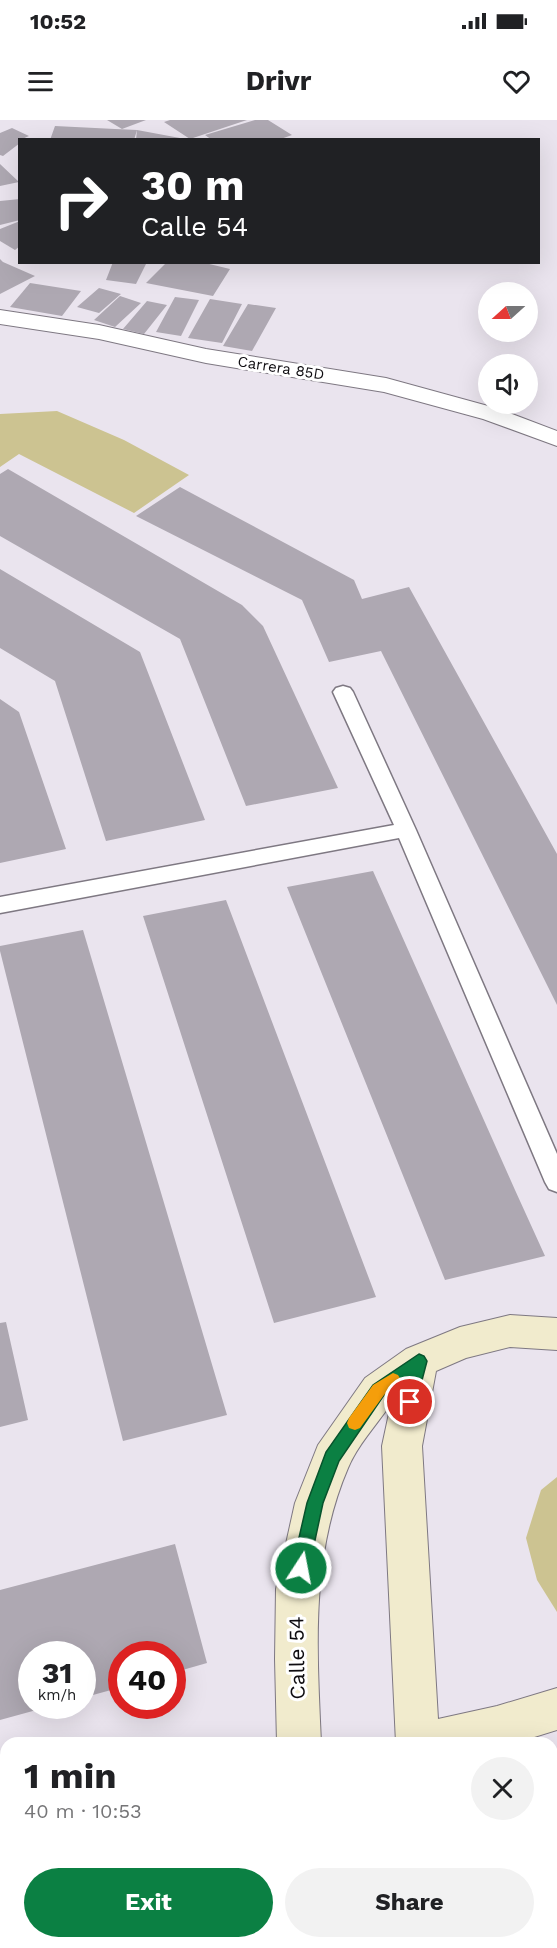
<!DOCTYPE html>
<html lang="en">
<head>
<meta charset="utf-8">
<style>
	:root { --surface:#fff; --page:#f2f2f2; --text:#202124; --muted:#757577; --accent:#0b8043 }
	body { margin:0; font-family:"Work Sans",sans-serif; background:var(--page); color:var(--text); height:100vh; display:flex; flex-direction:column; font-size:22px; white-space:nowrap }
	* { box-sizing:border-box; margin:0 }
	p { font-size:20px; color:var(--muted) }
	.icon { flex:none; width:33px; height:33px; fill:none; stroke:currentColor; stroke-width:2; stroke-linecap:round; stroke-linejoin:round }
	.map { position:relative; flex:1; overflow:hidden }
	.panel { position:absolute; left:0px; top:1617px; width:558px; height:212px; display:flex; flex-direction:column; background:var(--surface); border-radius:18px 18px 0 0; box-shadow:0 6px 24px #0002 }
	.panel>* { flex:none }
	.hud { position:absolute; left:18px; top:18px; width:522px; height:126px; border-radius:0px; box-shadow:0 6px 24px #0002; background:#202124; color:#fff; overflow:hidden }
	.needle { width:39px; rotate:249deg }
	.fabs { position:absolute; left:478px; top:162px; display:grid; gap:12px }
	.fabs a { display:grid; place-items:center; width:60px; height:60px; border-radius:50%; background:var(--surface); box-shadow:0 6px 24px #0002; font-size:30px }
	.speed { position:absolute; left:18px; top:1521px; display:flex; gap:12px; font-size:30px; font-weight:700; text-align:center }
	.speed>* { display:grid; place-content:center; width:78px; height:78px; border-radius:50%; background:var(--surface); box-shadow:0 6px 24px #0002; line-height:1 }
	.speed small { font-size:15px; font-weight:400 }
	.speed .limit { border:9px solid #d22; background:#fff; color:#111 }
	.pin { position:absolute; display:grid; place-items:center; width:51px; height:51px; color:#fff; margin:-26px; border:3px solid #fff; border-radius:50%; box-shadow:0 2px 6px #0007 }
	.me { position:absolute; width:66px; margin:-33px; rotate:11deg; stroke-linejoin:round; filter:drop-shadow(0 0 4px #0008) }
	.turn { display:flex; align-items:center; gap:21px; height:126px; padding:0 24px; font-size:27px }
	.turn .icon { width:78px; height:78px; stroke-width:2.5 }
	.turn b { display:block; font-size:42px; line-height:51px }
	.round { display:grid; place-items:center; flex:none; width:63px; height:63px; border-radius:32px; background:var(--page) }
	.overview { display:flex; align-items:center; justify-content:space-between; height:102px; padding:0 24px }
	h1 { font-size:36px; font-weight:700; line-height:45px }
	.cta { display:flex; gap:12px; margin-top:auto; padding:12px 24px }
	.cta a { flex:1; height:69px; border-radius:36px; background:var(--accent); color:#fff; font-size:24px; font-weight:700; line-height:69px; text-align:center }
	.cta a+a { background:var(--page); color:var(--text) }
	.status { display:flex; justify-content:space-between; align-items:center; height:42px; padding:0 30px; background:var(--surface); direction:ltr }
	.status svg { height:16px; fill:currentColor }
	header { display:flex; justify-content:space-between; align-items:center; height:78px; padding:0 24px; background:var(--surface); font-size:27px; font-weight:700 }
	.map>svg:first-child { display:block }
	.green { fill:#ccc391 }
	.building { fill:#aea8b2 }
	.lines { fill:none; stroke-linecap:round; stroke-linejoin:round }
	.lane-casing { stroke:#7e7882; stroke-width:3 }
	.street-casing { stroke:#7e7882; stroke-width:2 }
	.secondary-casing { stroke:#7e7882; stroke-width:2 }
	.lane { fill:#fff; fill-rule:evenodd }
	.street { fill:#fff; fill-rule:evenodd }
	.secondary { fill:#f1ebcd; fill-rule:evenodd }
	.route { fill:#0b8043; stroke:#07532c; stroke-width:1.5 }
	.slow { fill:#f59e0b }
	.labels { text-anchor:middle; stroke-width:6; stroke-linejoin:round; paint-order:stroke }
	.far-street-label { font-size:15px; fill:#0e0c10; stroke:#fff }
	.near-street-label { font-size:21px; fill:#0e0c10; stroke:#fff }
</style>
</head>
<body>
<div class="status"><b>10:52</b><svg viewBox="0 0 49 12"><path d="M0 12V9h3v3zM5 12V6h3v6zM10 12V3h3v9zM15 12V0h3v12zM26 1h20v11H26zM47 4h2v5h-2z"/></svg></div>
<header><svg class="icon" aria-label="menu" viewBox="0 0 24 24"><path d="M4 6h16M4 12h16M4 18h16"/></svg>Drivr<svg class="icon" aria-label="heart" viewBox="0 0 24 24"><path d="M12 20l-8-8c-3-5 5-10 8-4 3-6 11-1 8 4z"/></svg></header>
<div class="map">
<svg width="557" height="1828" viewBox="0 0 557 1828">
	<rect width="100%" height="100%" fill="#eae4ee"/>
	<path class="green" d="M57 291 124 320 189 355 134 393 19 334 0 347V294Z
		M557 1357V1492L537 1460 526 1418 541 1370Z"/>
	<path class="building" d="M107 0H146L122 9Z
		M170 0H247L190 19 164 2Z
		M255 0H268L292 15 278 20H212L205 15Z
		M55 6 115 9 137 10 134 20H50Z
		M12 8 29 16 20 20V23L3 36 0 35V13Z
		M137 10 180 18V20H136Z
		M0 44 19 62 0 66Z
		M20 79V100L0 105V81Z
		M20 101V126L15 130 0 121V109Z
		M0 139 3 142 35 156 0 174Z
		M113 142H147L136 164 106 160Z
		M167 142H201L230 149 213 176 146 163Z
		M30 163 81 171 62 196 10 187Z
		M99 168 121 174 99 193 77 187Z
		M120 176 141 183 115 207 94 200Z
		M175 177 199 180 181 216 156 212Z
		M210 179 242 184 222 223 188 218Z
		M147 181 167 185 144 214 123 209Z
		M248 184 276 188 252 231 223 226Z
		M8 349 242 485 263 506 338 668 246 686 180 519 0 416V354Z
		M180 367 354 460 362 479 409 467 557 734V885L381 531 329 542 302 480 136 396Z
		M0 449 140 532 205 700 106 721 55 561 0 528Z
		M0 579 19 592 66 729 0 743Z
		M373 751 515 1070 545 1136 445 1160 287 767Z
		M226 780 376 1177 274 1203 143 796Z
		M83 810 227 1295 123 1321 0 831V826Z
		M6 1202 28 1300 0 1307V1203Z
		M175 1424 207 1543 172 1553V1534H122V1567L82 1578V1534H32V1586H51L0 1600V1470Z
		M552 1691 557 1693V1828H498L485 1822H552Z"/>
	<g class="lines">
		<g class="lane-casing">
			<path id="lane" d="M343 566 350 568 353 572 416 710 557 1034V1072L549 1069 545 1062 399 718 0 793V777L394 705 333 572 336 568Z"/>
		</g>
		<g class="street-casing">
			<path id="street" d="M0 190 99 205 206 229 386 258 499 289 557 311V326L483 299 384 272 206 243 99 219 0 204Z"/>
		</g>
		<g class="secondary-casing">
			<path id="secondary" d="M510 1195 557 1198V1230L510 1227 466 1238 436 1251 422 1326 438 1599 497 1586 557 1568V1610L515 1623H396L382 1326 391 1284C377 1304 357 1326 348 1348 310 1436 317 1530 321 1623H277L275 1539 276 1469 295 1383 318 1325 365 1258 406 1229 460 1207Z
				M270 1822H316V1828H270Z"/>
		</g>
		<use href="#lane" class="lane"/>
		<use href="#street" class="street"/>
		<use href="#secondary" class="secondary"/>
	</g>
	<path class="route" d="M419 1234 424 1236 427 1241 415 1287 410 1289 404 1287 402 1282 407 1258 384 1275 339 1341 323 1383 309 1448 307 1454 301 1456 295 1454 292 1448 307 1383 326 1332 373 1265Z"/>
	<path class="slow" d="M393 1253 398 1255 401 1260 398 1265 384 1275 360 1308 355 1310 349 1308 347 1303 349 1298 373 1265Z"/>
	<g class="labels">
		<g class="far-street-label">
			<text transform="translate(281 248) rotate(9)" y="5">Carrera 85D</text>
		</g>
		<g class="near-street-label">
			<text transform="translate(297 1538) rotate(-91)" y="7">Calle 54</text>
		</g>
	</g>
</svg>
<div class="fabs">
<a><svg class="needle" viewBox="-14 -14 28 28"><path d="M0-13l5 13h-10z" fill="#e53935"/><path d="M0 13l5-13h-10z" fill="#757577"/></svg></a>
<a><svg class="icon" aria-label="sound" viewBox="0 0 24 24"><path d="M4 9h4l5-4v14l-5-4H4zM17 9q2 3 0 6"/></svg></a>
</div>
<div class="speed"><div>31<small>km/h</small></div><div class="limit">40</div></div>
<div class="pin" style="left:410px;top:1282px;background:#d93025"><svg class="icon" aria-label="arrive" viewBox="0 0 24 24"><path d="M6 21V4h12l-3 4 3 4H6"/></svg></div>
<svg class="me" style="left:301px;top:1448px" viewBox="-20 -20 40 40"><circle r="17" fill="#0b8043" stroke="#fff" stroke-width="3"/><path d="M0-11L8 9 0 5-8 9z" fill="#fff"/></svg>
<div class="hud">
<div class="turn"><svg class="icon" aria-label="right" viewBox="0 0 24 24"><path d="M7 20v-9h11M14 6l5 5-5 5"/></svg><div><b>30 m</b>Calle 54</div></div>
</div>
<section class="panel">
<div class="overview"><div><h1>1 min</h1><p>40 m · 10:53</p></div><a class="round"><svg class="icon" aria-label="close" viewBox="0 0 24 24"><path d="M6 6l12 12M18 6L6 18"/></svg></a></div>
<div class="cta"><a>Exit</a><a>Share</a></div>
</section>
</div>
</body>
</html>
